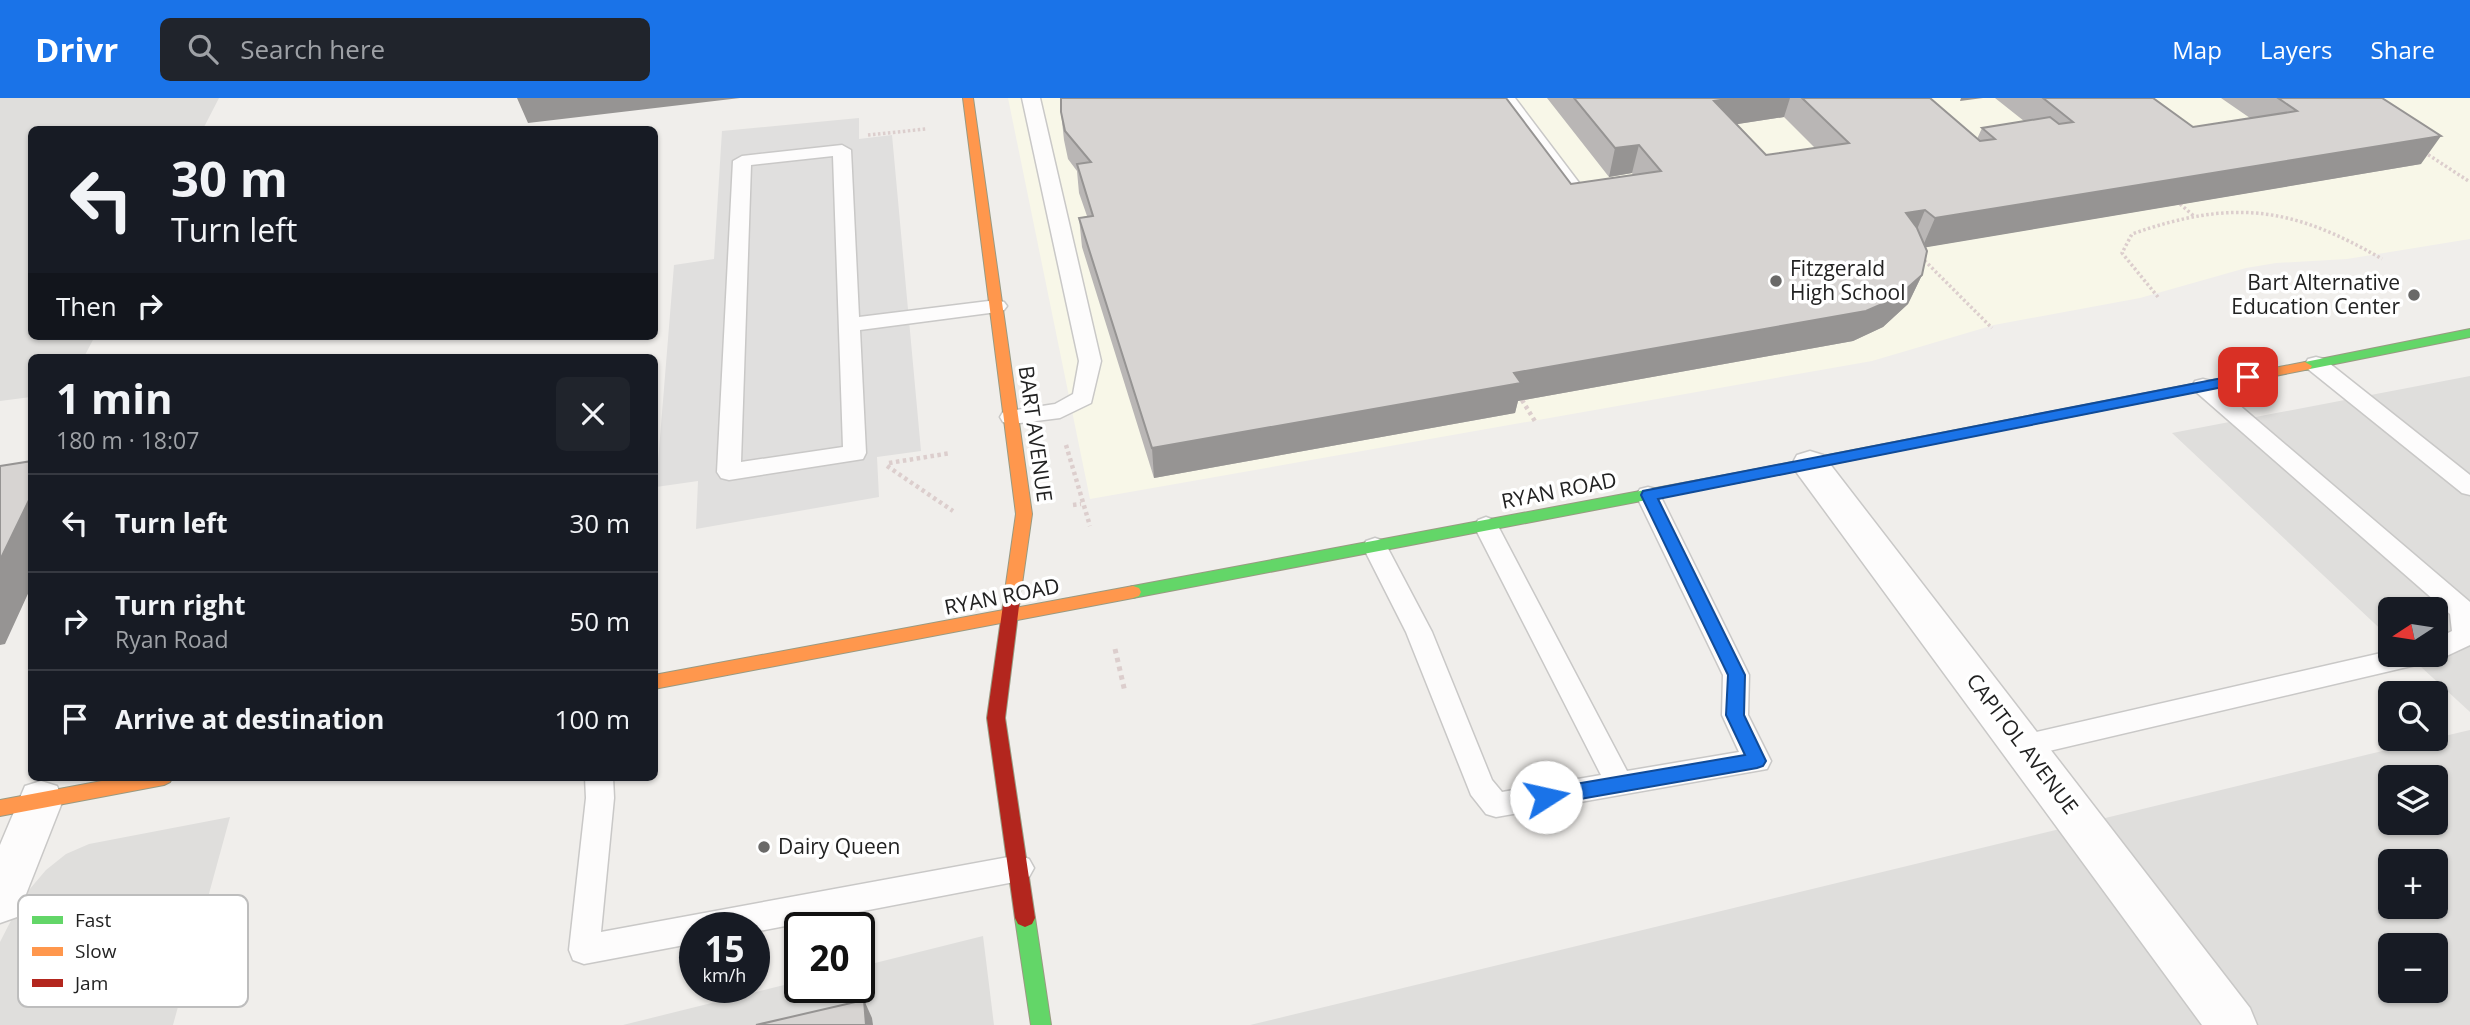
<!DOCTYPE html>
<html lang="en">
<head>
<meta charset="utf-8">
<style>
	:root { --surface:#171b24; --page:#20242c; --text:#f1f3f6; --muted:#9ea1a6; --line:#363941; --accent:#1a73e8 }
	body { margin:0; font-family:"Open Sans",sans-serif; background:var(--page); color:var(--text); height:100vh; display:flex; flex-direction:column; font-size:26px; white-space:nowrap }
	* { box-sizing:border-box; margin:0 }
	p { font-size:23px; color:var(--muted) }
	.icon { flex:none; width:38px; height:38px; fill:none; stroke:currentColor; stroke-width:2; stroke-linecap:round; stroke-linejoin:round }
	.map { position:relative; flex:1; overflow:hidden }
	.details { position:absolute; left:28px; top:256px; width:630px; height:427px; display:flex; flex-direction:column; background:var(--surface); border-radius:10px; box-shadow:0 2px 5px #0004 }
	.details>* { flex:none }
	.hud { position:absolute; left:28px; top:28px; width:630px; height:214px; border-radius:10px; box-shadow:0 2px 5px #0004; background:#171b24; color:var(--text); overflow:hidden }
	.needle { width:46px; rotate:258deg }
	.buttons { position:absolute; left:2378px; top:499px; display:grid; gap:14px }
	.buttons a { display:grid; place-items:center; width:70px; height:70px; border-radius:10px; background:var(--surface); box-shadow:0 2px 5px #0004; font-size:35px }
	.speed { position:absolute; left:679px; top:814px; display:flex; gap:14px; font-size:35px; font-weight:700; text-align:center }
	.speed>* { display:grid; place-content:center; width:91px; height:91px; border-radius:50%; background:var(--surface); box-shadow:0 2px 5px #0004; line-height:1 }
	.speed small { font-size:18px; font-weight:400 }
	.speed .limit { border:4px solid #111; border-radius:10px; background:#fff; color:#111 }
	.pin { position:absolute; display:grid; place-items:center; width:60px; height:60px; color:#fff; margin:-30px; border-radius:14px; box-shadow:0 4px 10px #0006 }
	.me { position:absolute; width:77px; margin:-38px; rotate:80deg; stroke-linejoin:round; filter:drop-shadow(0 0 5px #0008) }
	.turn { display:flex; align-items:center; gap:24px; height:147px; padding:0 28px; font-size:32px }
	.turn .icon { width:91px; height:91px; stroke-width:2.5 }
	.turn b { display:block; font-size:49px; line-height:60px }
	.then { display:flex; align-items:center; height:66px; padding:0 28px; background:#0003; gap:14px; font-size:26px }
	.round { display:grid; place-items:center; flex:none; width:74px; height:74px; border-radius:10px; background:var(--page) }
	.head { display:flex; align-items:center; justify-content:space-between; height:119px; padding:0 28px }
	h1 { font-size:42px; font-weight:700; line-height:52px }
	ul { padding:0; list-style:none }
	li { display:flex; align-items:center; gap:21px; height:98px; padding:0 28px; border-top:2px solid var(--line) }
	li div { flex:1 }
	li b { display:block; font-size:26px }
	li em { font-style:normal }
	header { display:flex; align-items:center; gap:42px; box-sizing:border-box; height:98px; padding:0 35px; background:var(--accent); color:#fff }
	header strong { font-size:33px }
	nav { display:flex; gap:38px; margin-inline-start:auto; font-size:24px }
	.search { width:490px; height:63px; background:var(--page); display:flex; align-items:center; gap:18px; box-sizing:border-box; padding:0 24px; border-radius:10px; color:var(--muted); font-size:26px }
	.map>svg:first-child { display:block }
	.residential { fill:#dfdedc; fill-rule:evenodd }
	.education { fill:#f8f7e8 }
	.parking { fill:#e0dfde }
	.lines { fill:none; stroke-linecap:round; stroke-linejoin:round }
	.lane-casing { stroke:#c9c8c7; stroke-width:3 }
	.street-casing { stroke:#c9c8c7; stroke-width:3 }
	.fast-casing { stroke:#999a82; stroke-width:2 }
	.slow-casing { stroke:#999a82; stroke-width:2 }
	.jam-casing { stroke:#999a82; stroke-width:2 }
	.path-far2 { stroke:#dccecd; stroke-width:3.5; stroke-dasharray:2.5 2.5; stroke-linecap:butt }
	.path-far1 { stroke:#dccecd; stroke-width:4.5; stroke-dasharray:3.5 3.5; stroke-linecap:butt }
	.path { stroke:#dccecd; stroke-width:5; stroke-dasharray:4.5 4.5; stroke-linecap:butt }
	.lane { fill:#fdfcfc; fill-rule:evenodd }
	.street { fill:#fdfcfc; fill-rule:evenodd }
	.fast { fill:#63d668; fill-rule:evenodd }
	.slow { fill:#ff974d; fill-rule:evenodd }
	.jam { fill:#b3261e; fill-rule:evenodd }
	.wall { fill:#b9b6b5; fill-rule:evenodd }
	.shaded-wall { fill:#969493 }
	.building { fill:#d7d4d2; stroke:#969493; stroke-width:2 }
	.route { fill:#1a73e8; stroke:#114b97; stroke-width:2 }
	.poi-dot { fill:#6a6968; stroke:#fff; stroke-width:2.5 }
	.labels { text-anchor:middle; stroke-width:7; stroke-linejoin:round; paint-order:stroke }
	.poi-label { font-size:21px; fill:#222; stroke:#fff; text-anchor:start }
	.street-label { font-size:21px; fill:#222; stroke:#fff }
	.key { fill:#fff; stroke:#bdbdbd; stroke-width:2 }
	.key-label { font-size:19px; fill:#222 }
</style>
</head>
<body>
<header>
<strong>Drivr</strong>
<div class="search"><svg class="icon" aria-label="search" viewBox="0 0 24 24"><circle cx="10" cy="10" r="6"/><path d="M15 15l6 6"/></svg>Search here</div>
<nav><a>Map</a><a>Layers</a><a>Share</a></nav>
</header>
<div class="map">
<svg width="2470" height="927" viewBox="0 0 2470 927">
	<rect width="100%" height="100%" fill="#f0eeeb"/>
	<path class="residential" d="M0 0H219L203 31 32 32V238H95L84 259H32L31 299 0 303Z
		M2470 278V614L2408 557 2436 556V511H2390V540L2172 335Z
		M2470 632V927H1250L2436 640ZM2390 679H2436V724H2390ZM2390 763H2436V808H2390ZM2390 847H2436V892H2390Z
		M230 719 173 927H0V844L23 799 46 772 66 756 89 746Z
		M983 838 994 927H623L800 883V889H859V869Z"/>
	<path class="education" d="M1008 0H2470V141L2347 161 2276 165 2246 170 2140 200 1994 227 1872 263 1090 401Z"/>
	<path class="parking" d="M859 20V41L892 37 921 353 877 359 879 399 696 431 698 383 656 389 674 167 714 161 722 33Z"/>
	<g class="lines">
		<g class="lane-casing">
			<path id="lane" d="M1022 0H1040L1101 263 1091 305 1060 320 1011 326 1003 324 1000 319 1003 314 1055 306 1073 296 1079 263Z
				M1497 0H1515L1583 90 1585 94 1583 98H1569Z
				M842 47 851 52 859 219 997 202 1004 204 1007 208 1004 212 997 214 860 232 866 355 863 361 729 382 721 380 717 374 733 63 742 58ZM833 58 843 349 741 364 751 67Z
				M2316 259 2324 261 2470 377V397L2462 395 2308 271 2305 266 2308 261Z
				M2203 281 2211 283 2470 504V547L2436 563 2430 561 2420 566 2023 659 2013 656 2009 648 2013 640 2023 637 2390 553V556H2436V541L2452 533 2450 516 2195 293 2192 288 2195 283Z
				M1648 389 1656 391 1660 397 1749 577 1748 617 1771 663 1767 671 1496 719 1486 716 1471 697 1406 534 1363 449 1366 443 1375 440 1384 443 1432 534 1492 682 1502 694 1601 677 1474 428 1478 422 1486 419 1494 422 1498 428 1627 673 1739 654 1722 617 1723 577 1636 397 1640 391Z
				M585 679H613L614 700 601 834 1019 757 1029 761 1034 770 1029 779 1019 783 754 834V830H695V845L584 866 573 862 569 852 586 700Z"/>
		</g>
		<g class="street-casing">
			<path id="street" d="M1810 353 1823 357 2250 910 2257 927H2202L1797 375 1792 366 1797 357Z
				M41 683 57 688 63 702 17 819 0 825V747L25 688Z"/>
		</g>
		<g class="fast-casing">
			<path id="fast" d="M2470 231V239L2305 272 2298 268 2305 264Z
				M1736 375 1741 376 1743 380 1741 384 1133 500 1127 498 1125 494 1127 490 1133 488Z
				M1025 811 1032 814 1035 820 1051 927H1031L1015 820 1018 814Z"/>
		</g>
		<g class="slow-casing">
			<path id="slow" d="M963 0H973L1032 416 1020 500 1018 504H1006L1004 500 1016 416Z
				M2305 264 2312 268 2310 271 1736 385 1729 380 1736 375Z
				M1133 488 1139 490 1141 494 1139 498 1133 500 654 591V577Z
				M123 679H173L170 684 164 687 0 718V702Z"/>
		</g>
		<g class="jam-casing">
			<path id="jam" d="M1012 494 1018 496 1020 500 1005 620 1035 820 1032 826 1025 829 1018 826 1015 820 987 620 1004 500 1006 496Z"/>
		</g>
		<path class="path-far2" d="M868 37 926 31
			M2424 54 2470 84
			M2180 106 2195 119
			M1921 159 1992 230
			M2158 199 2122 155 2132 136C2232 101 2291 108 2382 161"/>
		<path class="path-far1" d="M1522 302 1536 325
			M1066 347 1090 428
			M889 365 951 355
			M887 368 953 413
			M1073 407 1081 406"/>
		<path class="path" d="M1115 551 1125 594"/>
		<use href="#lane" class="lane"/>
		<use href="#street" class="street"/>
		<use href="#fast" class="fast"/>
		<use href="#slow" class="slow"/>
		<use href="#jam" class="jam"/>
	</g>
	<path class="wall" d="M1547 0H1930L1977 41 1982 30 2024 23 1995 0H2153L2193 29 2250 20 2221 0H2382L2421 66 1925 149 1922 177 1908 206 1883 229 1853 243 1518 303 1515 315 1154 380 1082 149 1079 120 1087 118 1079 95 1077 73 1068 61 1064 42 1061 14 1571 86 1633 77 1632 75 1609 79ZM1784 19 1815 50 1766 57 1737 26Z"/>
	<path class="shaded-wall" d="M517 0H740L528 25Z
		M1733 0H1790L1784 19 1706 31 1714 3Z
		M1961 0H1983L1960 3Z
		M2441 38 2421 66 1922 150 1935 120Z
		M1639 47 1632 75 1609 79 1615 50Z
		M1925 112 1913 141 1906 115Z
		M1922 177 1908 206 1883 229 1853 243 1518 303 1515 315 1154 380 1152 350 1514 275Z
		M32 396V487L5 546 0 547V462Z
		M864 902 872 920 873 927H866Z"/>
	<path class="building" d="M1061 0H1506L1571 86 1661 73 1639 47 1615 50 1574 0H1733L1714 3 1766 57 1849 45 1802 0H1930L1980 43 1995 41 1982 30 2050 19 2059 26 2073 24 2043 0H2153L2193 29 2297 13 2278 0H2382L2441 38 1935 120 1925 112 1906 115 1917 130 1927 153 1922 177 1896 200 1866 213 1514 275 1521 285 1152 350 1079 120 1093 118 1077 66 1091 64 1065 33 1061 14Z
		M32 363V396L0 462V368Z
		M864 902 866 927H756Z"/>
	<path class="route" d="M2248 275 2255 279 2253 283 1658 401 1745 577 1744 617 1766 663 1763 668 1757 670 1546 707 1539 705 1536 699 1539 693 1546 691 1745 657 1726 617 1728 577 1641 397 1643 393Z"/>
	<g class="poi-dot">
		<circle cx="1776" cy="183" r="7"/>
		<circle cx="2414" cy="197" r="7"/>
		<circle cx="764" cy="749" r="7"/>
	</g>
	<g class="labels">
		<g class="poi-label">
			<text x="1790" y="178">Fitzgerald<tspan x="1790" dy="24">High School</tspan></text>
			<text x="2400" y="192" text-anchor="end">Bart Alternative<tspan x="2400" dy="24">Education Center</tspan></text>
			<text x="778" y="756">Dairy Queen</text>
		</g>
		<g class="street-label">
			<text transform="translate(1035 336) rotate(82)" y="7">BART AVENUE</text>
			<text transform="translate(1559 393) rotate(-11)" y="7">RYAN ROAD</text>
			<text transform="translate(1002 499) rotate(-11)" y="7">RYAN ROAD</text>
			<text transform="translate(2022 646) rotate(53)" y="7">CAPITOL AVENUE</text>
		</g>
	</g>
	<rect x="18" y="797" width="230" height="112" rx="10" class="key"/>
	<rect x="32" y="818" width="31" height="8" fill="#63d668"/>
	<rect x="32" y="849" width="31" height="9" fill="#ff974d"/>
	<rect x="32" y="881" width="31" height="8" fill="#b3261e"/>
	<g class="key-label">
		<text x="75" y="829">Fast</text>
		<text x="75" y="860">Slow</text>
		<text x="75" y="892">Jam</text>
	</g>
</svg>
<div class="buttons">
<a><svg class="needle" viewBox="-14 -14 28 28"><path d="M0-13l5 13h-10z" fill="#e53935"/><path d="M0 13l5-13h-10z" fill="#9ea1a6"/></svg></a>
<a><svg class="icon" aria-label="search" viewBox="0 0 24 24"><circle cx="10" cy="10" r="6"/><path d="M15 15l6 6"/></svg></a>
<a><svg class="icon" aria-label="layers" viewBox="0 0 24 24"><path d="M12 4l9 5-9 5-9-5zM3 14l9 5 9-5"/></svg></a>
<a>+</a>
<a>−</a>
</div>
<div class="speed"><div>15<small>km/h</small></div><div class="limit">20</div></div>
<div class="pin" style="left:2248px;top:279px;background:#d93025"><svg class="icon" aria-label="arrive" viewBox="0 0 24 24"><path d="M6 21V4h12l-3 4 3 4H6"/></svg></div>
<svg class="me" style="left:1546px;top:699px" viewBox="-20 -20 40 40"><circle r="19" fill="#fff"/><path d="M0-13L10 11 0 6-10 11z" fill="#1a73e8"/></svg>
<div class="hud">
<div class="turn"><svg class="icon" aria-label="left" viewBox="0 0 24 24"><path d="M17 20v-9H6M10 6l-5 5 5 5"/></svg><div><b>30 m</b>Turn left</div></div>
<div class="then">Then<svg class="icon" aria-label="right" viewBox="0 0 24 24"><path d="M7 20v-9h11M14 6l5 5-5 5"/></svg></div>
</div>
<section class="details">
<div class="head"><div><h1>1 min</h1><p>180 m · 18:07</p></div><a class="round"><svg class="icon" aria-label="close" viewBox="0 0 24 24"><path d="M6 6l12 12M18 6L6 18"/></svg></a></div>
<ul>
<li><svg class="icon" aria-label="left" viewBox="0 0 24 24"><path d="M17 20v-9H6M10 6l-5 5 5 5"/></svg><div><b>Turn left</b></div><em>30 m</em></li>
<li><svg class="icon" aria-label="right" viewBox="0 0 24 24"><path d="M7 20v-9h11M14 6l5 5-5 5"/></svg><div><b>Turn right</b><p>Ryan Road</p></div><em>50 m</em></li>
<li><svg class="icon" aria-label="arrive" viewBox="0 0 24 24"><path d="M6 21V4h12l-3 4 3 4H6"/></svg><div><b>Arrive at destination</b></div><em>100 m</em></li>
</ul>
</section>
</div>
</body>
</html>
